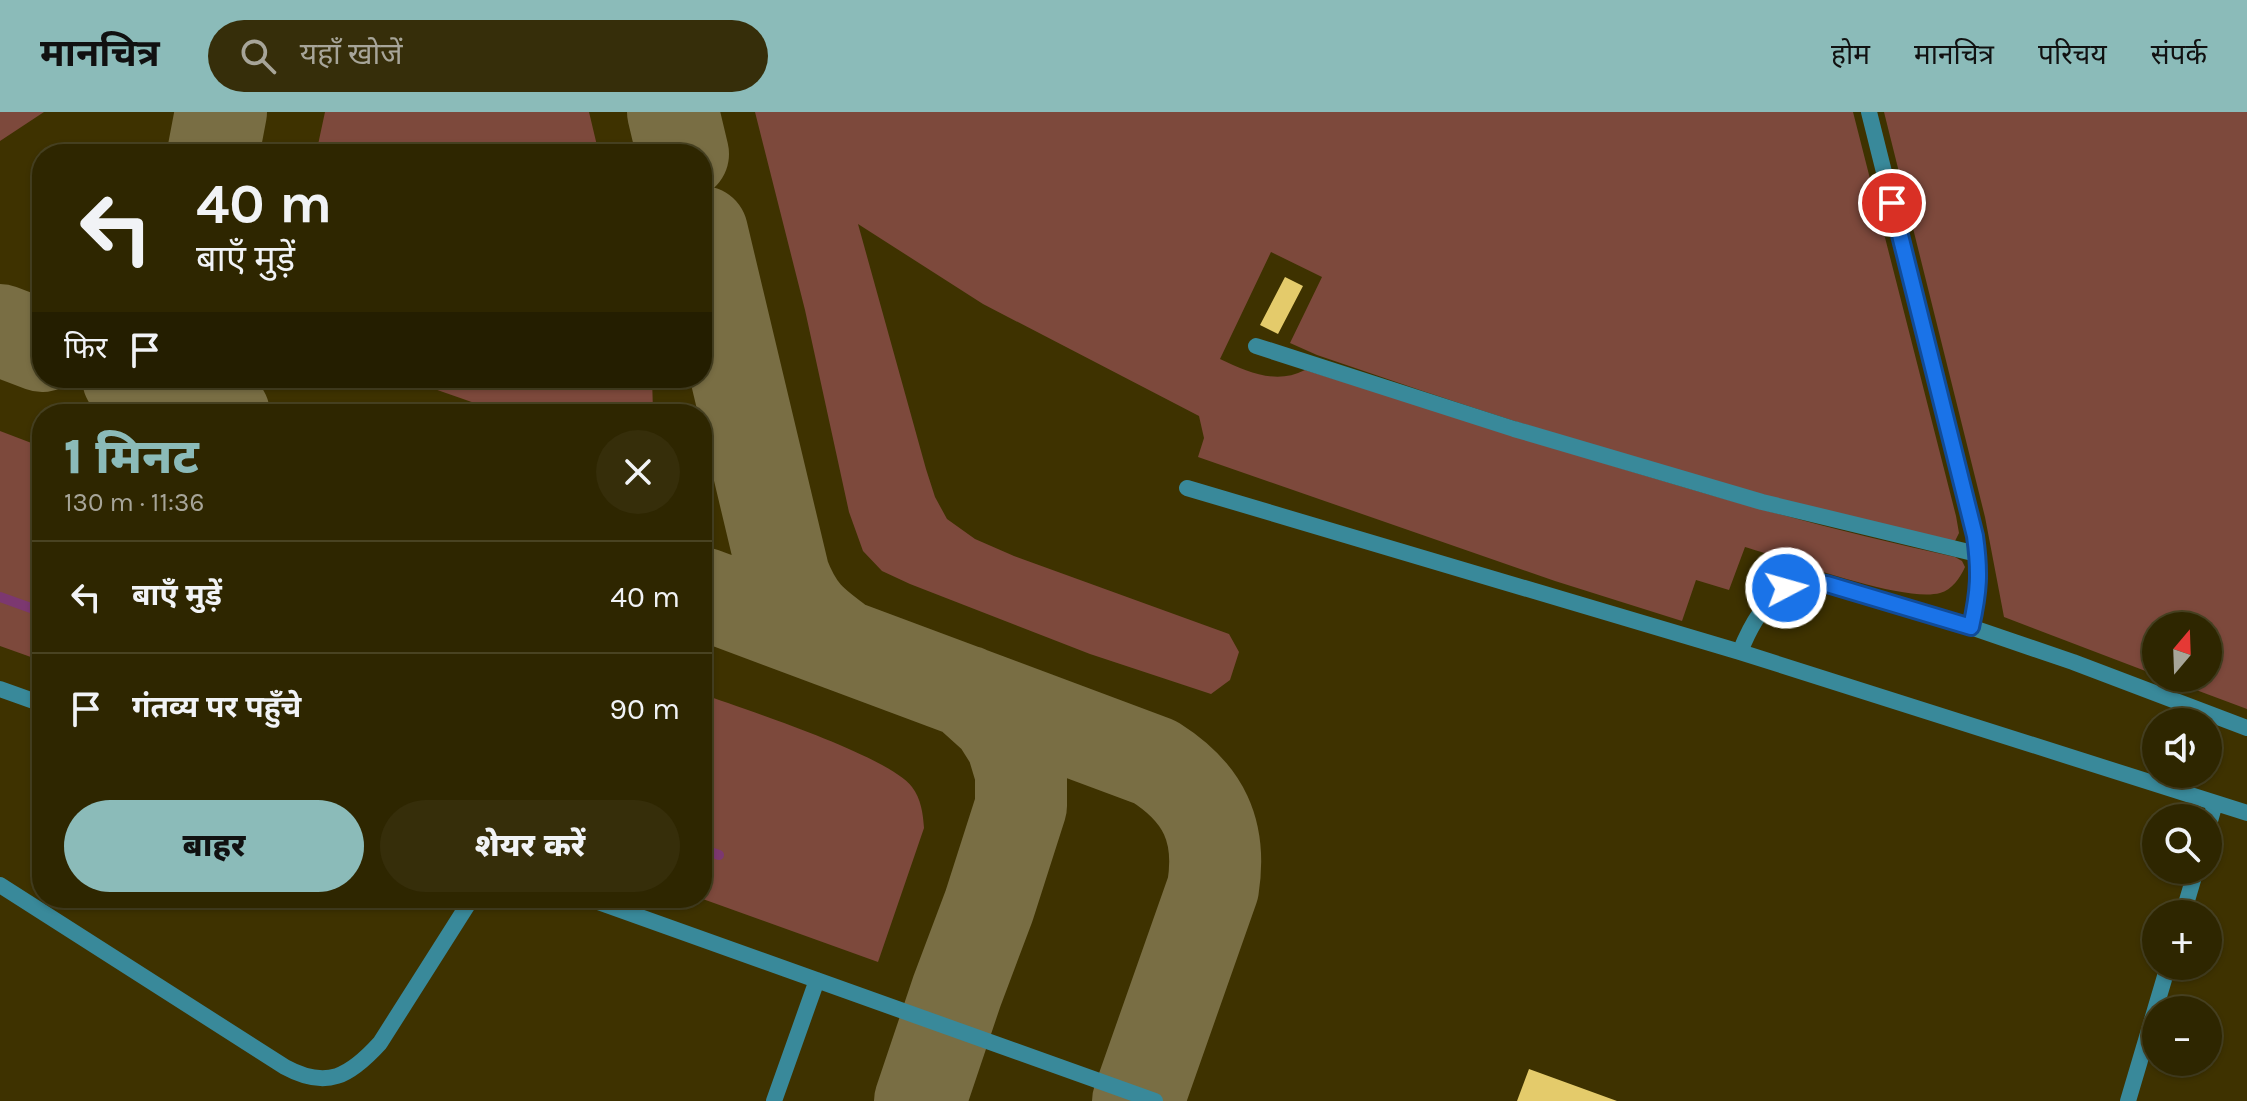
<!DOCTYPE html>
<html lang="hi">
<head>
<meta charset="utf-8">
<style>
	:root { --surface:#2e2600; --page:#362e0a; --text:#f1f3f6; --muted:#a7a599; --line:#494322; --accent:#8bbbb9 }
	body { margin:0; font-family:Karla,"Noto Sans Devanagari",sans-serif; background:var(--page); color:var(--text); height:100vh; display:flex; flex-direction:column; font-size:30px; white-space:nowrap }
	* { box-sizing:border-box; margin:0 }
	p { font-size:26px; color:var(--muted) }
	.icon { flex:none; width:44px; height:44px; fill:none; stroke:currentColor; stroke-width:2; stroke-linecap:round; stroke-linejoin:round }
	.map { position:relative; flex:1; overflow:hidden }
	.panel { position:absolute; left:32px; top:292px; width:680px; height:504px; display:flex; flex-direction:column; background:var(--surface); border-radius:32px; box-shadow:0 2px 6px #0004,0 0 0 2px var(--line) }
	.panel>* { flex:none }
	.guide { position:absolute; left:32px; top:32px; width:680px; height:244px; border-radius:32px; box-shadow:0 2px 6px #0004,0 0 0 2px var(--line); background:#2e2600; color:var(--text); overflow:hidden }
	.needle { width:52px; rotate:19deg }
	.controls { position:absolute; left:2142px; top:500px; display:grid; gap:16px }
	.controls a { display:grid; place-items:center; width:80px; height:80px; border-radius:50%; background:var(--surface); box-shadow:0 2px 6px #0004,0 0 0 2px var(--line); font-size:40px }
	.pin { position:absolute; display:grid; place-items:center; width:68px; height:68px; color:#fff; margin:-34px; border:4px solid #fff; border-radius:50%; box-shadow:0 2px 8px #0007 }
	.me { position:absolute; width:88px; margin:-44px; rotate:84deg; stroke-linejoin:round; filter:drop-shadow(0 0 6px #0008) }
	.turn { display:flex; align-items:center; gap:28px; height:168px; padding:0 32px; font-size:36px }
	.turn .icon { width:104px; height:104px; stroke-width:2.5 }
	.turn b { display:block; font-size:56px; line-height:68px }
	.then { display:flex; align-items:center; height:76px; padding:0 32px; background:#0003; gap:16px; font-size:30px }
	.round { display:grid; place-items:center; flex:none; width:84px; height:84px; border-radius:42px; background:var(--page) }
	.head { display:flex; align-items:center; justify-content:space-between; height:136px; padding:0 32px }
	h1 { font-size:48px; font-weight:800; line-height:60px; color:var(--accent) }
	.cta { display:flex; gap:16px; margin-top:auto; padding:16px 32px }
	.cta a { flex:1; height:92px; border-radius:48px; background:var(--accent); color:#111; font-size:32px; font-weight:800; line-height:92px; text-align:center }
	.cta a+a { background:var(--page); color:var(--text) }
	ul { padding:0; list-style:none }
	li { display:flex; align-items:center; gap:24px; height:112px; padding:0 32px; border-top:2px solid var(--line) }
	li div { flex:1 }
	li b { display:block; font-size:30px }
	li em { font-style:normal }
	header { display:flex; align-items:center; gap:48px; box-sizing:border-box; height:112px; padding:0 40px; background:var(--accent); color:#111 }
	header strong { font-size:38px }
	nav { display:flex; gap:44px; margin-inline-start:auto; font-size:28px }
	.search { width:560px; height:72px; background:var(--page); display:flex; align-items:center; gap:20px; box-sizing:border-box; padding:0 28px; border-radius:44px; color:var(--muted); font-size:30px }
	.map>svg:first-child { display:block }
	.green { fill:#7d493c }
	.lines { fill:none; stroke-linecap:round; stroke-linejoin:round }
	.stream { stroke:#7c3870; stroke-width:10 }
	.taxiway { stroke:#796e44; stroke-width:92 }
	.building { fill:#e4cb6b }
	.service { stroke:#39899a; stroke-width:16 }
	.route-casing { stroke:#114b97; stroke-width:20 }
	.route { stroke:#1a73e8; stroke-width:14 }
</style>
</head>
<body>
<header>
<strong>मानचित्र</strong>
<div class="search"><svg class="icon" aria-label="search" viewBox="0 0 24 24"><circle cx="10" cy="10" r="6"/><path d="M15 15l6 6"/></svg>यहाँ खोजें</div>
<nav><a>होम</a><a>मानचित्र</a><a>परिचय</a><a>संपर्क</a></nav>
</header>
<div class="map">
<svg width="2247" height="989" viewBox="0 0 2247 989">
	<rect width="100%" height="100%" fill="#3e3200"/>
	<path class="green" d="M0 0H44L0 29Z
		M325 0H589L599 42H316Z
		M755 0H1853L1956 404 1959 421 1954 431C1738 383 1526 315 1317 243L1290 231 1322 165 1271 140 1220 247C1248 260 1276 273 1305 258 1520 324 1735 398 1955 445L1962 449 1965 455C1960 466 1952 478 1940 481 1903 491 1786 447 1745 435L1729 478 1696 468 1682 509 1555 469 1198 345 1204 326 1199 304 983 192 858 112 926 357 935 385 947 407 975 427 1014 444 1229 522 1239 540 1230 568 1211 582 1090 542 910 472 882 459 863 439 849 400 805 198Z
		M1884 0H2247V597L2164 566H2208V514H2156V563L2004 505 1985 405Z
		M403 266H652L653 299 652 302H506Z
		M0 319 42 335V549L0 534Z
		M702 582C744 597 889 644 912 675 921 687 923 701 924 716L878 850 700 786Z"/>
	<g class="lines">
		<path class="stream" d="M0 485 42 500
			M702 737 719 743"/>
		<path class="taxiway" d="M673 0 683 42
			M213 42 221 0
			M702 120 784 464C798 500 811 510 841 532
			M0 218 42 234
			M128 266 224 302
			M702 481 1155 650C1204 681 1222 719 1213 776L1138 989
			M920 989 957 879 989 794 1021 694V661L1012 631 997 607 966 579"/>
	</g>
	<path class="building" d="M1285 165 1303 174 1278 222 1260 213Z
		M1529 957 1617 989H1517Z"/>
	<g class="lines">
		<path class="service" d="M1869 0 1975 424C1980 460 1979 480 1971 515
			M1256 234 1514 317 1762 390 1977 442
			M1187 376 1740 540 2247 701
			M1740 540C1753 507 1776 468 1815 470L1953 509 2073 550 2247 616
			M0 577 42 592
			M2208 716 2215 691
			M0 773 285 955C327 978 350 964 380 931L472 786
			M587 786 1155 989
			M2183 802 2196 758
			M774 989 817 868
			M2128 989 2168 854"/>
	</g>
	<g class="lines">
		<g class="route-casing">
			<path id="route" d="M1786 476 1805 470 1827 472 1971 515C1979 479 1980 460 1975 424L1892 91"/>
		</g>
		<use href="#route" class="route"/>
	</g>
</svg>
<div class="controls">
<a><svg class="needle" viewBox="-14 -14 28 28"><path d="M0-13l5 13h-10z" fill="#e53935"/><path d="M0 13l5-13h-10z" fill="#a7a599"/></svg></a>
<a><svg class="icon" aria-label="sound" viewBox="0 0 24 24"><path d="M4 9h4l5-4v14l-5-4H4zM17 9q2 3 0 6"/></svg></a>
<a><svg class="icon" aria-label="search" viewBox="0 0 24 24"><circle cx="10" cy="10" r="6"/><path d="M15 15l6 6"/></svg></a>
<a>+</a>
<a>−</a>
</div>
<div class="pin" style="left:1892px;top:91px;background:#d93025"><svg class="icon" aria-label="arrive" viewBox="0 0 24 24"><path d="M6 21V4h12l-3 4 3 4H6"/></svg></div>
<svg class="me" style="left:1786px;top:476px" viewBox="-20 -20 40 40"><circle r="17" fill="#1a73e8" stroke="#fff" stroke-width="3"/><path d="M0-11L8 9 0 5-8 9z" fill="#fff"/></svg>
<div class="guide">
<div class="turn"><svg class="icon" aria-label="left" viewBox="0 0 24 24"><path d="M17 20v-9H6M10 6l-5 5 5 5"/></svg><div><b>40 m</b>बाएँ मुड़ें</div></div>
<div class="then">फिर<svg class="icon" aria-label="arrive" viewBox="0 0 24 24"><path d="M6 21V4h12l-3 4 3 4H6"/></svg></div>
</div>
<section class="panel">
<div class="head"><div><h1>1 मिनट</h1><p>130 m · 11:36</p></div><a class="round"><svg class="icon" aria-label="close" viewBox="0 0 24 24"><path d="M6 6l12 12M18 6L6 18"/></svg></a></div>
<ul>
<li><svg class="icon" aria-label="left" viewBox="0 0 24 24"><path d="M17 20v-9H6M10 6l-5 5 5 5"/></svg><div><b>बाएँ मुड़ें</b></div><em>40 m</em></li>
<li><svg class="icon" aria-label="arrive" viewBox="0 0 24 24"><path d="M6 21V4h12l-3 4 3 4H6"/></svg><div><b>गंतव्य पर पहुँचे</b></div><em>90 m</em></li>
</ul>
<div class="cta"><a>बाहर</a><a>शेयर करें</a></div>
</section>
</div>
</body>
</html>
